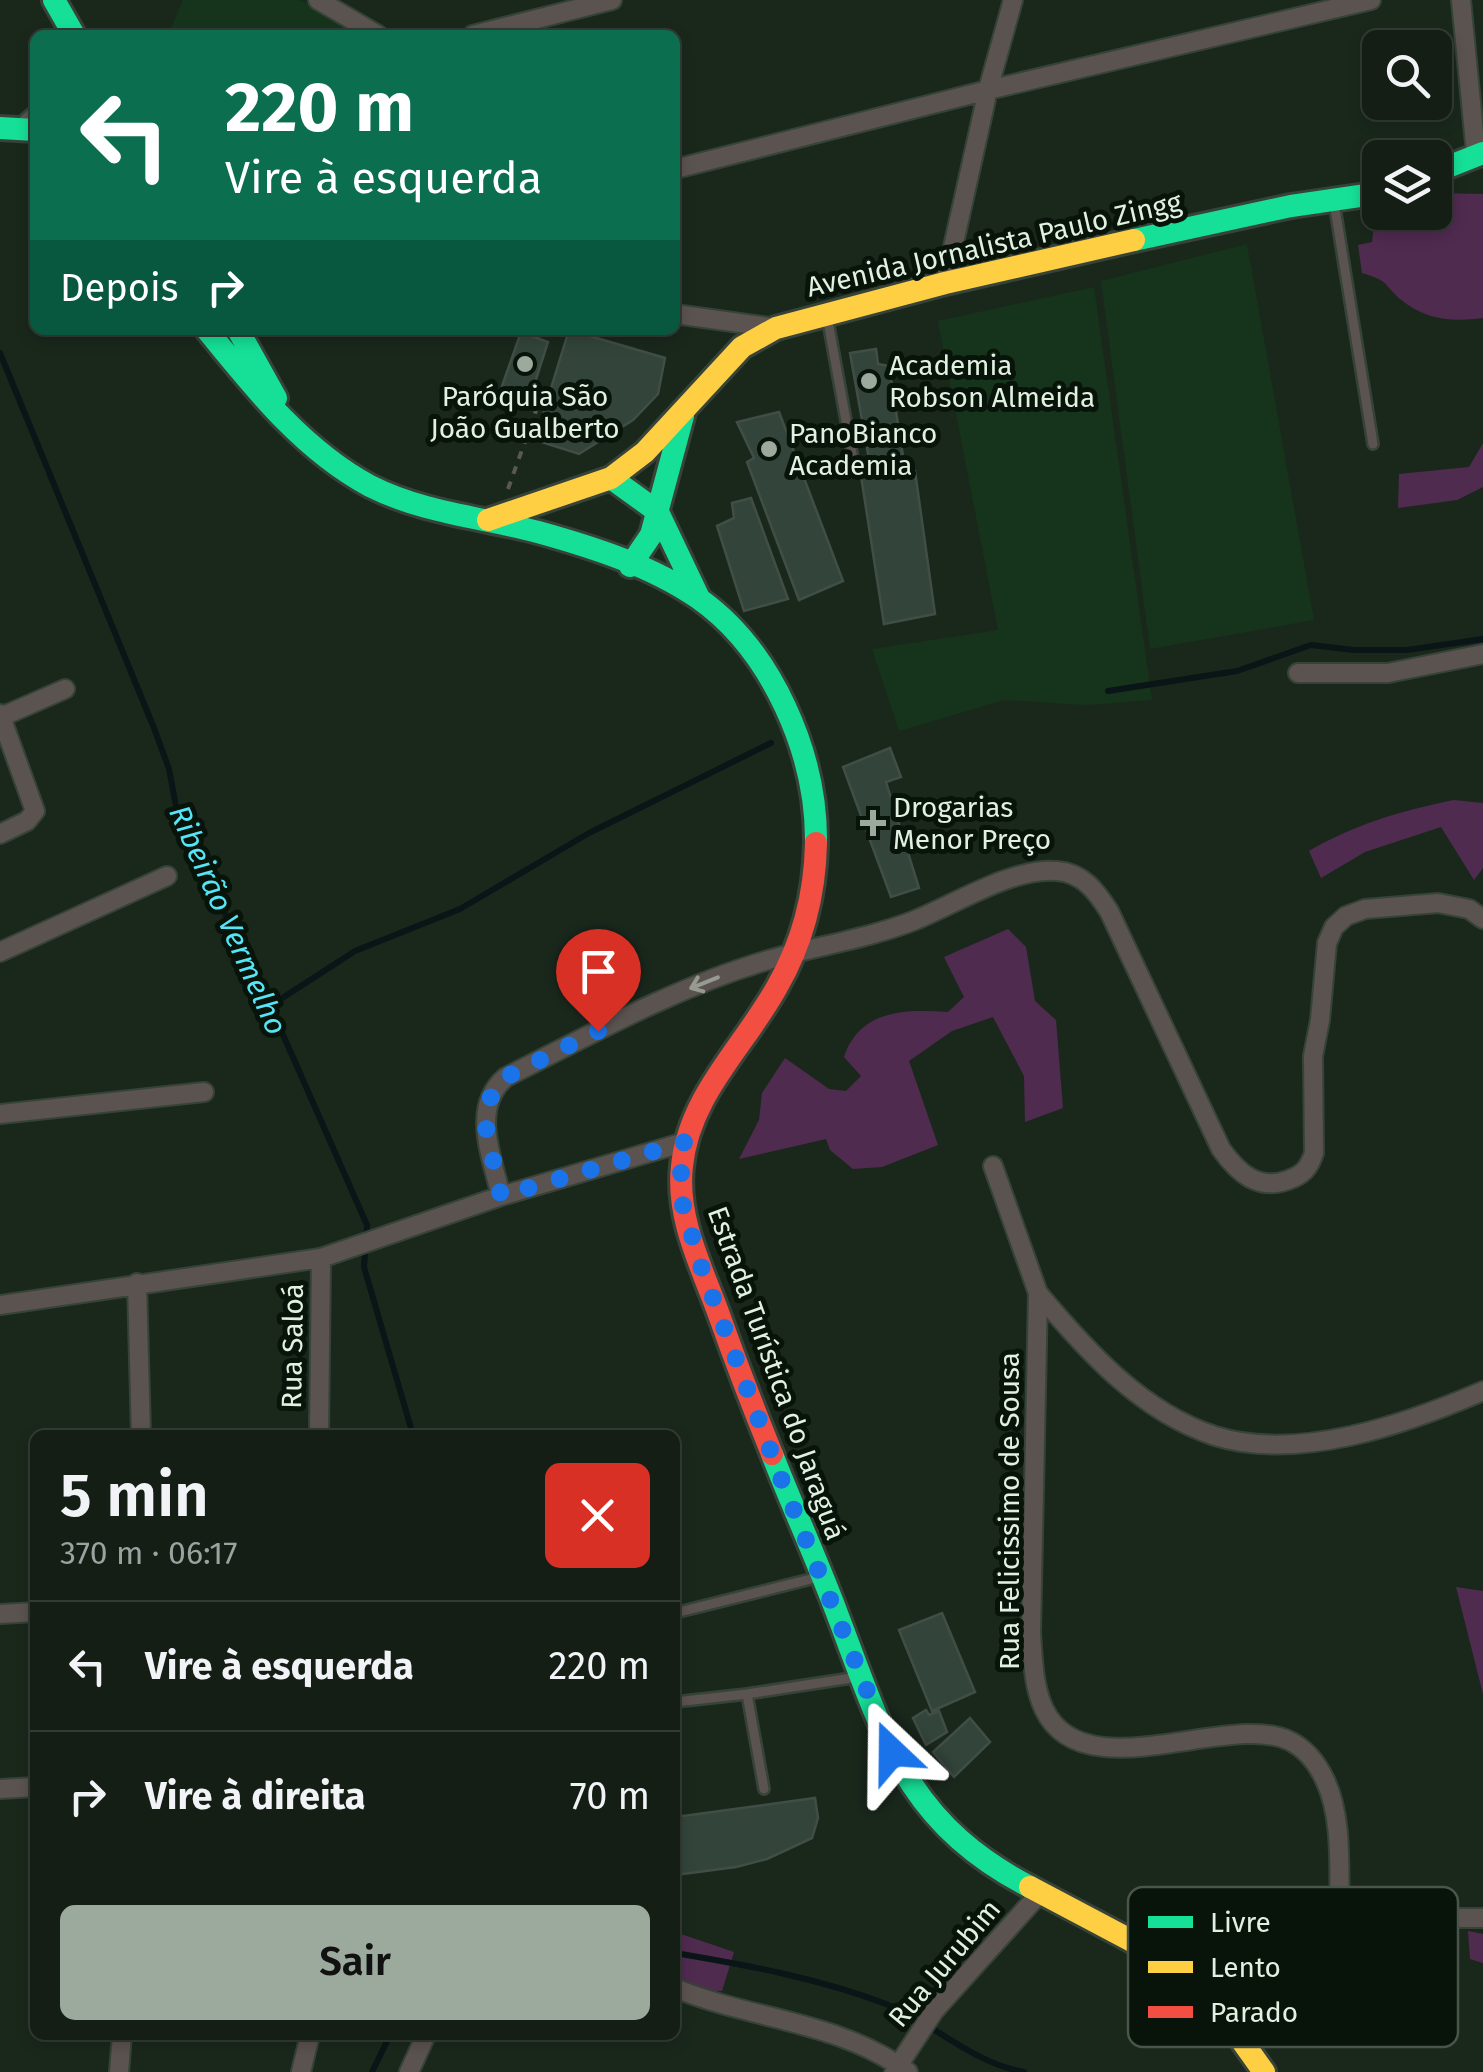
<!DOCTYPE html>
<html lang="pt">
<head>
<meta charset="utf-8">
<style>
	:root { --surface:#141e15; --page:#212b22; --text:#f1f3f6; --muted:#9da2a0; --line:#333c34; --accent:#9baa9c }
	body { margin:0; font-family:"Fira Sans",sans-serif; background:var(--page); color:var(--text); height:100vh; display:flex; flex-direction:column; font-size:38px; white-space:nowrap }
	* { box-sizing:border-box; margin:0 }
	p { font-size:32px; color:var(--muted) }
	.icon { flex:none; width:55px; height:55px; fill:none; stroke:currentColor; stroke-width:2; stroke-linecap:round; stroke-linejoin:round }
	.map { position:relative; flex:1; overflow:hidden }
	.drawer { position:absolute; left:30px; top:1430px; width:650px; height:610px; display:flex; flex-direction:column; background:var(--surface); border-radius:15px; box-shadow:0 5px 15px #0003,0 0 0 2px var(--line) }
	.drawer>* { flex:none }
	.guide { position:absolute; left:30px; top:30px; width:650px; height:305px; border-radius:15px; box-shadow:0 5px 15px #0003,0 0 0 2px var(--line); background:#0b6e4f; color:#fff; overflow:hidden }
	.buttons { position:absolute; left:1362px; top:30px; display:grid; gap:20px }
	.buttons a { display:grid; place-items:center; width:90px; height:90px; border-radius:15px; background:var(--surface); box-shadow:0 5px 15px #0003,0 0 0 2px var(--line); font-size:50px }
	.pin { position:absolute; display:grid; place-items:center; width:85px; height:85px; color:#fff; margin:-102px -42px; border-radius:50% 50% 50% 0; rotate:-45deg; box-shadow:0 0 10px #0007 }
	.pin .icon { rotate:45deg }
	.me { position:absolute; width:110px; margin:-55px; rotate:337deg; stroke-linejoin:round; filter:drop-shadow(0 0 8px #0008) }
	.turn { display:flex; align-items:center; gap:35px; height:210px; padding:0 30px; font-size:45px }
	.turn .icon { width:130px; height:130px; stroke-width:2.5 }
	.turn b { display:block; font-size:70px; line-height:85px }
	.then { display:flex; align-items:center; height:95px; padding:0 30px; background:#0003; gap:20px; font-size:38px }
	.round { display:grid; place-items:center; flex:none; width:105px; height:105px; border-radius:15px; background:var(--page) }
	.head { display:flex; align-items:center; justify-content:space-between; height:170px; padding:0 30px }
	h1 { font-size:60px; font-weight:600; line-height:75px }
	.cta { display:flex; gap:20px; margin-top:auto; padding:20px 30px }
	.cta a { flex:1; height:115px; border-radius:15px; background:var(--accent); color:#111; font-size:40px; font-weight:600; line-height:115px; text-align:center }
	ul { padding:0; list-style:none }
	li { display:flex; align-items:center; gap:30px; height:130px; padding:0 30px; border-top:2px solid var(--line) }
	li div { flex:1 }
	li b { display:block; font-size:38px }
	li em { font-style:normal }
	.map>svg:first-child { display:block }
	.built { fill:#16341b }
	.green { fill:#502b50 }
	.lines { fill:none; stroke-linecap:round; stroke-linejoin:round }
	.stream { stroke:#091516; stroke-width:6 }
	.building { fill:#33453b; stroke:#404e46; stroke-width:2.5 }
	.lane-casing { stroke:#374338; stroke-width:14 }
	.street-casing { stroke:#374338; stroke-width:22 }
	.fast-casing { stroke:#374338; stroke-width:28 }
	.slow-casing { stroke:#374338; stroke-width:28 }
	.jam-casing { stroke:#374338; stroke-width:28 }
	.path { stroke:#5a5853; stroke-width:4; stroke-dasharray:8 8; stroke-linecap:butt }
	.lane { stroke:#5b5350; stroke-width:9 }
	.street { stroke:#5b5350; stroke-width:18 }
	.fast { stroke:#16e098; stroke-width:22 }
	.slow { stroke:#ffcf43; stroke-width:22 }
	.jam { stroke:#f24e42; stroke-width:22 }
	.oneway { stroke:#979a91 }
	.route { stroke:#1a73e8; stroke-width:18; stroke-dasharray:0 32.4 }
	.poi-dot { fill:#9baa9c; stroke:#08130a; stroke-width:4 }
	.labels { text-anchor:middle; stroke-width:10; stroke-linejoin:round; paint-order:stroke }
	.street-label { font-size:28px; fill:#e0f0e1; stroke:#08130a }
	.poi-label { font-size:28px; fill:#e0f0e1; stroke:#08130a; text-anchor:start }
	.water-label { font-size:30px; font-style:italic; fill:#57e4f6; stroke:#08130a }
	.key { fill:#08130a; stroke:#49554a; stroke-width:2.5 }
	.key-label { font-size:28px; fill:#e0f0e1 }
</style>
</head>
<body>
<div class="map">
<svg width="1483" height="2072" viewBox="0 0 1483 2072">
	<rect width="100%" height="100%" fill="#1a281c"/>
	<path class="built" d="M183 0H298L317 6 343 24 351 35H168Z
		M1247 244 1314 620 1150 649 1101 281Z
		M1094 287 1152 700 1086 705 1004 700 899 731 872 649 998 630 938 321Z"/>
	<path class="green" d="M1435 193 1483 194V318C1452 322 1425 320 1400 299 1381 282 1391 282 1362 273L1358 245 1372 242 1376 207 1380 206V212H1435Z
		M1483 443V487L1457 500 1398 508 1399 474 1469 467Z
		M1454 800 1483 803V868L1474 880 1441 827 1365 852 1321 878 1309 851C1355 824 1401 811 1454 800Z
		M1008 929 1026 947 1035 1001 1056 1020 1063 1108 1025 1122 1024 1076 993 1017 952 1031 909 1061 938 1145 882 1167 853 1169 830 1150 826 1139 739 1159 759 1120 762 1093 785 1058 829 1089 846 1091 861 1076 844 1057C860 1009 906 1009 948 1012L964 997 944 957Z
		M1456 1587 1483 1591V1694Z
		M1468 1931 1483 1934V1963L1470 1959Z
		M675 1932 734 1952 722 1991 691 1990 675 1982Z"/>
	<g class="lines">
		<path class="stream" d="M0 353 154 728 169 769 178 817 273 1012 367 1225 364 1267 413 1435
			M1108 691 1237 671 1311 645 1354 650H1407L1483 639
			M270 1006 355 951 460 909 589 833 771 743
			M675 1953C746 1965 818 1978 886 2004 934 2023 972 2063 1024 2072
			M372 2072 390 2035"/>
	</g>
	<path class="building" d="M569 330 665 358 658 394 633 420 579 454 535 440Z
		M521 332 548 342 531 395 502 386Z
		M876 349 878 364 889 366 905 469 915 471 935 614 884 624 861 476H872L850 353Z
		M779 412 843 581 799 600 747 462 754 458 737 422Z
		M751 498 788 599 744 611 717 526 734 518 732 503Z
		M890 748 901 777 886 782 919 888 891 897 843 767Z
		M942 1613 975 1692 932 1711 899 1630Z
		M926 1710 929 1715 939 1711 947 1732 926 1745 913 1718Z
		M970 1718 990 1742 954 1777 933 1752Z
		M815 1798 818 1818 812 1838 767 1859 736 1867 675 1875V1817Z"/>
	<g class="lines">
		<g class="lane-casing">
			<path id="lane" d="M18 125 35 110
				M1334 202 1373 444
				M827 316 855 470
				M675 1613 819 1577
				M747 1694 858 1677
				M675 1702 747 1694 764 1789"/>
		</g>
		<g class="street-casing">
			<path id="street" d="M318 0 378 35
				M1461 0 1476 154
				M473 35 612 0
				M675 169 988 90 1371 0
				M945 283 988 90 1013 0
				M675 314 776 328
				M1298 673H1388L1483 654
				M0 714 35 811 27 821 0 834
				M1 717 65 689
				M0 952 167 876
				M0 1114 204 1092
				M993 1166 1038 1293 1031 1633C1033 1658 1033 1686 1044 1709 1083 1792 1229 1711 1290 1741 1306 1749 1318 1765 1325 1780 1344 1820 1338 1875 1340 1918
				M501 1196C492 1157 470 1107 506 1077 590 1035 674 988 765 961 815 946 863 940 913 921 954 905 1012 867 1057 871 1083 873 1096 891 1109 911L1221 1149C1238 1173 1258 1191 1288 1180 1303 1175 1309 1168 1314 1153L1313 1056 1320 1020 1327 943 1334 927 1346 916 1365 909 1438 903 1469 909 1483 919
				M137 1283 141 1435
				M1038 1293C1086 1350 1141 1412 1215 1436 1299 1462 1406 1424 1483 1391
				M0 1305 321 1258 501 1196 685 1142
				M319 1435 321 1258
				M0 1614 35 1612
				M0 1789 35 1787
				M1147 1948 1340 1918H1483
				M675 1988C752 2020 839 2021 908 2072
				M119 2072 122 2035
				M301 2072 310 2035
				M409 2072 426 2035
				M894 2072 934 2011 1040 1893"/>
		</g>
		<g class="fast-casing">
			<path id="fast" d="M54 0 74 35
				M0 128 35 130
				M1435 172 1483 153
				M1134 240 1291 206 1380 193
				M207 330C254 388 303 450 370 486 423 513 481 517 538 532 592 547 652 566 698 598 772 650 817 754 816 843
				M238 330 276 398
				M611 478 658 512 699 598
				M630 566 651 535 683 416
				M772 1454C793 1508 818 1562 838 1616 884 1737 906 1823 1030 1887"/>
		</g>
		<g class="slow-casing">
			<path id="slow" d="M488 520 611 478 645 452 742 347 776 328 945 283 1134 240
				M1030 1887 1149 1950 1222 2013 1264 2072"/>
		</g>
		<g class="jam-casing">
			<path id="jam" d="M772 1454C753 1407 735 1360 718 1312 701 1266 676 1217 682 1166 689 1095 744 1047 777 987 803 942 815 895 816 843"/>
		</g>
		<path class="path" d="M508 489 538 405"/>
		<use href="#lane" class="lane"/>
		<use href="#street" class="street"/>
		<use href="#fast" class="fast"/>
		<use href="#slow" class="slow"/>
		<use href="#jam" class="jam"/>
	</g>
	<defs><path id="oneway-shaft" d="M-6 0H5M1.5-3L5.5 0L1.5 3" fill="none" stroke-width="1.6" stroke-linecap="round" stroke-linejoin="round" transform="scale(2.5)"/></defs>
	<use class="oneway" href="#oneway-shaft" transform="translate(704 983) rotate(158)"/>
	<g class="lines">
		<path class="route" d="M598 1031 506 1077 493 1088 485 1123 501 1196 685 1142 681 1174 682 1202 701 1266 780 1476 892 1752"/>
	</g>
	<g class="poi-dot">
		<circle cx="525" cy="364" r="10"/>
		<circle cx="869" cy="381" r="10"/>
		<circle cx="769" cy="449" r="10"/>
		<path d="M868 808h10v10h10v10h-10v10h-10v-10h-10v-10h10z"/>
	</g>
	<g class="labels">
		<g class="street-label">
			<text transform="translate(994 244) rotate(-13)" y="10">Avenida Jornalista Paulo Zingg</text>
			<text transform="translate(292 1346) rotate(-89)" y="10">Rua Saloá</text>
			<text transform="translate(777 1373) rotate(70)" y="10">Estrada Turística do Jaraguá</text>
			<text transform="translate(1009 1511) rotate(-90)" y="10">Rua Felicissimo de Sousa</text>
			<text transform="translate(944 1963) rotate(-50)" y="10">Rua Jurubim</text>
		</g>
		<g class="poi-label">
			<text x="889" y="375">Academia<tspan x="889" dy="32">Robson Almeida</tspan></text>
			<text x="525" y="406" text-anchor="middle">Paróquia São<tspan x="525" dy="32">João Gualberto</tspan></text>
			<text x="789" y="443">PanoBianco<tspan x="789" dy="32">Academia</tspan></text>
			<text x="893" y="817">Drogarias<tspan x="893" dy="32">Menor Preço</tspan></text>
		</g>
		<g class="water-label">
			<text transform="translate(228 920) rotate(66)" y="10">Ribeirão Vermelho</text>
		</g>
	</g>
	<rect x="1128" y="1887" width="330" height="160" rx="15" class="key"/>
	<rect x="1148" y="1916" width="45" height="12" fill="#16e098"/>
	<rect x="1148" y="1961" width="45" height="12" fill="#ffcf43"/>
	<rect x="1148" y="2006" width="45" height="12" fill="#f24e42"/>
	<g class="key-label">
		<text x="1210" y="1932">Livre</text>
		<text x="1210" y="1977">Lento</text>
		<text x="1210" y="2022">Parado</text>
	</g>
</svg>
<div class="buttons">
<a><svg class="icon" aria-label="search" viewBox="0 0 24 24"><circle cx="10" cy="10" r="6"/><path d="M15 15l6 6"/></svg></a>
<a><svg class="icon" aria-label="layers" viewBox="0 0 24 24"><path d="M12 4l9 5-9 5-9-5zM3 14l9 5 9-5"/></svg></a>
</div>
<div class="pin" style="left:598px;top:1031px;background:#d93025"><svg class="icon" aria-label="arrive" viewBox="0 0 24 24"><path d="M6 21V4h12l-3 4 3 4H6"/></svg></div>
<svg class="me" style="left:892px;top:1752px" viewBox="-20 -20 40 40"><path d="M0-17L14 15 0 8-14 15z" fill="#1a73e8" stroke="#fff" stroke-width="4"/></svg>
<div class="guide">
<div class="turn"><svg class="icon" aria-label="left" viewBox="0 0 24 24"><path d="M17 20v-9H6M10 6l-5 5 5 5"/></svg><div><b>220 m</b>Vire à esquerda</div></div>
<div class="then">Depois<svg class="icon" aria-label="right" viewBox="0 0 24 24"><path d="M7 20v-9h11M14 6l5 5-5 5"/></svg></div>
</div>
<section class="drawer">
<div class="head"><div><h1>5 min</h1><p>370 m · 06:17</p></div><a class="round" style="background:#d93025;color:#fff"><svg class="icon" aria-label="close" viewBox="0 0 24 24"><path d="M6 6l12 12M18 6L6 18"/></svg></a></div>
<ul>
<li><svg class="icon" aria-label="left" viewBox="0 0 24 24"><path d="M17 20v-9H6M10 6l-5 5 5 5"/></svg><div><b>Vire à esquerda</b></div><em>220 m</em></li>
<li><svg class="icon" aria-label="right" viewBox="0 0 24 24"><path d="M7 20v-9h11M14 6l5 5-5 5"/></svg><div><b>Vire à direita</b></div><em>70 m</em></li>
</ul>
<div class="cta"><a>Sair</a></div>
</section>
</div>
</body>
</html>
